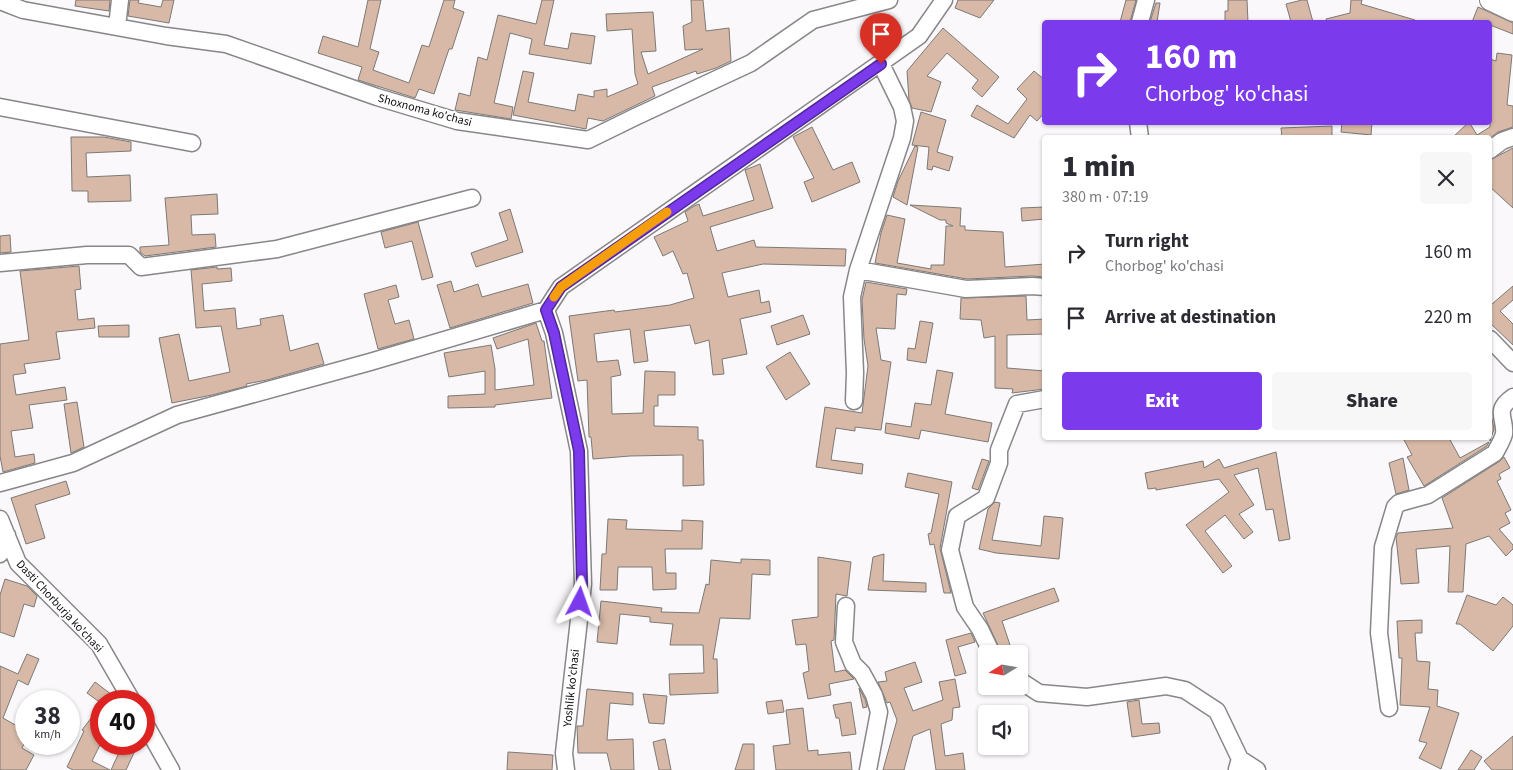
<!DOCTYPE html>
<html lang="en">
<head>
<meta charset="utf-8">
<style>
	:root { --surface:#fff; --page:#f7f7f7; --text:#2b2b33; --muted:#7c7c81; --accent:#7c3aed }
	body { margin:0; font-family:"Source Sans 3",sans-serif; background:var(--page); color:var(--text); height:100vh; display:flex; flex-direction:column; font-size:19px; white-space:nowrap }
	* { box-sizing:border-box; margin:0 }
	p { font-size:16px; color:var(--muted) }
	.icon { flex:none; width:28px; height:28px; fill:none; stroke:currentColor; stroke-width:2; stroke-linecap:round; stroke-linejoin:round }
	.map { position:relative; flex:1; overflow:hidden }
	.drawer { position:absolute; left:1042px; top:135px; width:450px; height:305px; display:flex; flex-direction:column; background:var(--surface); border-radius:5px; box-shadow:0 1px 4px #0004 }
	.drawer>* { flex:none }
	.hud { position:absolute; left:1042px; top:20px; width:450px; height:105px; border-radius:5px; box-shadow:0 1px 4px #0004; background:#7c3aed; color:#fff; overflow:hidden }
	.needle { width:32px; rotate:259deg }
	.buttons { position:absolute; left:978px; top:645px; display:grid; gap:10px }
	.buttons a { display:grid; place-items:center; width:50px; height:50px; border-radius:5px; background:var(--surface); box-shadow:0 1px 4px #0004; font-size:25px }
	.speed { position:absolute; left:15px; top:690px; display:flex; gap:10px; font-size:25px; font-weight:700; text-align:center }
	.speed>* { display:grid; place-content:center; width:65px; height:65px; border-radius:50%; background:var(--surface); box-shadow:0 1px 4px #0004; line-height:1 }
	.speed small { font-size:12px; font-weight:400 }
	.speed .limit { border:8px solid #d22; background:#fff; color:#111 }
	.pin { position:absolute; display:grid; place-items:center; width:42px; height:42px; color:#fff; margin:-51px -21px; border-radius:50% 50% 50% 0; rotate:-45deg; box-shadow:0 0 5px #0007 }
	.pin .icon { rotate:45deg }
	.me { position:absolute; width:55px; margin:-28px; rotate:4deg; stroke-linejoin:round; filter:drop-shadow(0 0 4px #0008) }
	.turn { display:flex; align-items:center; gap:18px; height:105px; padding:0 20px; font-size:22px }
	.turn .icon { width:65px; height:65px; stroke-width:2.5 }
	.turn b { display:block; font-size:35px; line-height:42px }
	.round { display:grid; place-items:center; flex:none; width:52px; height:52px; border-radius:5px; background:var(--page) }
	.summary { display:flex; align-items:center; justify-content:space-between; height:85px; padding:0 20px }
	h1 { font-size:30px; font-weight:800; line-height:38px }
	.action { display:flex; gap:10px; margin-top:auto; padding:10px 20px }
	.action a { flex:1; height:58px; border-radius:5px; background:var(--accent); color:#fff; font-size:20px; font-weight:800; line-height:58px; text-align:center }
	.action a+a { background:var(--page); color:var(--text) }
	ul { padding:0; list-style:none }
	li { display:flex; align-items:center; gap:15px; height:65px; padding:0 20px }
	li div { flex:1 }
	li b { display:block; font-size:19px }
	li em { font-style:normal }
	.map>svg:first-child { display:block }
	.building { fill:#d8b9a7; stroke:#7c7977 }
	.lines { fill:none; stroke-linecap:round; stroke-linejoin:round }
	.minor-casing { stroke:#888688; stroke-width:19 }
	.major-casing { stroke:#888688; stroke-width:22 }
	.minor { stroke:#fff; stroke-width:16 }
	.major { stroke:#fff; stroke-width:20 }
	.route-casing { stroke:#51269a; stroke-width:12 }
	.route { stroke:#7c3aed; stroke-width:9 }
	.slow { stroke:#f59e0b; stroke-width:9 }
	.labels { text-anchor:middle; stroke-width:4; stroke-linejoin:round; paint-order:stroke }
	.street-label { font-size:12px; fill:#100f10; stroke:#fff }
</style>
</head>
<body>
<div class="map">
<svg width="1513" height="770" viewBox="0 0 1513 770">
	<rect width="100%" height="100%" fill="#faf8fa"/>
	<path class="building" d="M76 0H110L109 11 75 6Z
		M130 0H139L138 3 161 7 163 0H174L169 23 128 16Z
		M368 0H381L370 49 379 52 373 70 409 83 422 45 429 47 444 0H455L453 8 464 12 452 49H449L434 94 419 89 415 98 358 80 362 67 318 53 323 36 358 47Z
		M542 0H554L544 45 568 49 571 33 595 36 591 64 529 54 532 39 510 33 494 103 513 107 511 119 455 110 459 93 470 96 478 57 487 60 498 15 536 24Z
		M691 0H703L706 31 729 28 731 61 716 68 697 74 696 71 652 87 655 96 603 121 588 118 586 129 513 115 523 71 534 73 528 102 575 111 578 94 594 97V91L607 89V97L638 84 635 74 632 29 607 31 606 14 653 12 656 51 641 52 648 74 703 49 685 50 683 26 692 22Z
		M958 0H994L980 18 955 8Z
		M1126 0H1136L1130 22H1120Z
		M1228 0H1247L1248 22H1225V11H1228Z
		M1302 0H1307L1313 22H1291L1286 4Z
		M1351 0H1362L1361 4 1415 20 1414 22H1327L1326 19 1350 13Z
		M1156 3H1160L1157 22H1150Z
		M1478 7 1513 23V34L1490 25V22H1472Z
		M943 28 999 77 982 97 972 88 978 80 947 53 927 76 941 82 931 112 912 108 909 100 907 71Z
		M1497 53 1512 55 1507 105 1513 106V127L1498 132 1490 138H1452L1469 122 1477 135 1490 127V59L1496 61Z
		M1034 71 1045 80V112L1037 121 1030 115 1014 138 971 116 977 105 1008 124 1027 99 1017 89Z
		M921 112 946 120 937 152 953 157 949 171 933 166 932 170 927 169 929 147 912 145Z
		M1342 122H1372L1371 135 1341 132Z
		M1332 126V138H1282L1281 128Z
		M812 127 833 170 852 162 860 182 812 202 804 182 814 178 793 137Z
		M71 137H104L131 142V151L86 153 87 177 130 175 131 201 88 202V191H72Z
		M915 146 918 147 907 205 893 197 898 181Z
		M1513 148V208L1490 187V160Z
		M760 164 773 208 710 227 717 251 754 240 756 247 846 249 845 266 763 264 722 273 728 297 759 290 761 303 769 301 771 312 740 319 747 354 722 359 724 374 713 375 709 340 695 344 690 325 644 331 648 361 634 363 630 329 594 334 597 362 618 360 621 375 611 377 612 414 643 413 645 371 675 372V395H658V406H654V426L698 427V440H703L704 485 683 486V455L630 456 593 459 591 437H589L587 380 578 381 569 316 614 310 615 312 670 305 694 298 687 273 683 274 673 251 663 256 654 237 688 221 685 212 694 206 699 204 703 216 754 200 745 170Z
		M217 194 218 214 191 215 192 235 215 234 216 247 145 256 140 252V247L169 245 165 198Z
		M910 205 961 208 960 226H965V230L1003 232 1005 267 1045 264V277L1032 276 967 279 875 263 881 233 887 215 905 219 897 263 931 269V265H944L946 226H953L946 223V220H940Z
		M1045 207V219L1022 221 1021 208Z
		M510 209 523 252 476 267 471 253 508 240 499 213Z
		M418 222 433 277 422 280 412 241 385 248 381 232Z
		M10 235 11 252 0 253V236Z
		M79 266 81 289 75 290 78 320 94 318 95 328 56 332 60 359 24 364 26 373 13 375 16 395 65 387 67 400 29 405 33 428 11 431 15 457 34 454 35 463 3 472 0 456V344L29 340 20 271Z
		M217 267V269L231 268 232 281 202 284 204 311 235 308 237 329 261 325 260 319 283 315 290 351 318 343 324 364 267 380 246 384 247 386 212 395 172 403 159 338 179 334 189 381 230 372 221 326 196 328 191 270Z
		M451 281 454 292 478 284 482 297 528 284 533 303 450 328 437 285Z
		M866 282 907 289 906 295 897 294 895 329 876 328 881 360 891 362 881 430 855 427V431L836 428 831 460 863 464 862 474 816 467 825 407 862 413 868 366 864 339 862 300Z
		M396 285 399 297 388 300 395 324 409 320 414 339 378 349 364 294Z
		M1513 286V300L1500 311 1513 324V345L1490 323V301L1492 304Z
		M1026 296 1027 320 1045 319V334L1007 335V368L1045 371V389L1012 393 1013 389 995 388V336L984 338 981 320 960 319 961 298Z
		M803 315 810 334 777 345 771 326Z
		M920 321 933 323 926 363 907 360 908 348 915 349Z
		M536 323 542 341H544L552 398 495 405V407L448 408V396L485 394V371L449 377 444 353 491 345 495 369V390L534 385 528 339 497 349 493 338Z
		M129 325V337H99L98 326Z
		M790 352 810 384 786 400 766 367Z
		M937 370 953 373 945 414 992 423 988 442 921 430 919 439 885 433 886 423 911 427 915 403 931 405Z
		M77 402 84 447 71 453 64 404Z
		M1490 409 1494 429 1490 441Z
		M1403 438H1449L1460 458 1489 442 1487 446 1424 486 1407 457 1412 455Z
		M1276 452 1290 539 1279 541 1273 509 1266 510 1258 468 1234 475 1254 505 1239 514 1253 532 1244 539 1225 515 1205 531 1232 566 1223 573 1186 525 1229 492 1219 479 1156 490V488L1148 489 1145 473 1203 461 1204 468 1219 459 1224 468Z
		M1504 457 1510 468 1499 474 1501 479 1497 481 1511 510 1505 513 1510 523 1499 529 1513 545V549L1506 556 1489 536 1466 544 1463 592H1448L1450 546 1416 549 1419 583 1401 584 1396 537 1398 533 1453 528 1442 498 1500 461Z
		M1403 458 1409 490 1396 494 1389 463Z
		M982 459 989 461 978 490 972 488Z
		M908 473 952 482 940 548 951 593H944L934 544 930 545 928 534 931 533 939 494 905 487Z
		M66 481 70 494 35 505 45 538 26 544 11 498Z
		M995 502 1000 503 992 540 1041 546 1044 516 1063 518 1059 559 996 553 979 549 988 509Z
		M608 519 627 520 626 529 682 531V520L703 521 702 549H665L666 573H676V589L653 590 652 567H618L617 590H600L602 554H606Z
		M884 554 883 581 926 583V592L868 590 873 557Z
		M818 557 851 562 847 596 836 594 834 640 831 641 835 672 845 670 854 679 829 684 831 695 808 699 803 673 809 671 806 644 796 645 792 620 818 617Z
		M741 559 770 560V575L752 574 750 619 720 618 713 659H717L718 693 670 695 669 674 704 673 703 645H670L673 624 650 622V617L620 614 617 644 597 642 601 601 662 608 661 612 699 613 706 584 709 585 711 560 741 563Z
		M5 579 27 586 37 596 34 607 24 604 14 637 0 632V595Z
		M1054 588 1059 601 1002 621 1013 654H1002L983 613Z
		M1467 595 1496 605 1503 597 1513 605V626L1493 651 1460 624H1456Z
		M1422 620V633H1415L1417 661 1430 662 1428 689 1438 690 1437 706 1459 713 1441 769 1419 758 1427 743 1419 741 1430 707 1400 705 1402 658H1399L1397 621Z
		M971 633 975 642 958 647 966 673 955 676 946 640Z
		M27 654 39 659 28 685 18 680 3 718 26 731V740L22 748 34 755 26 770H0V666L18 674Z
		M915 662 922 682 904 688 913 711 943 700 939 682 955 679 960 707 953 708 952 720 941 724 945 756 963 753 965 770H936L930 729 913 736 904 770H883L897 720 890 702 887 703 878 682 887 681 885 672Z
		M95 682 99 685 120 701H98L87 693Z
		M859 688 865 699 867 707 863 708Z
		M587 689 633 693V705L610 703 607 740 633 739 634 770H611L607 753H578L577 726H583Z
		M643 694 667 696 664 724 649 723Z
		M782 700 784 712 768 714 766 702Z
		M1139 700 1142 724 1159 723 1160 733 1132 737 1127 702Z
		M851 702 856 734 842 736 839 718H836L833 705Z
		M101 705V743L92 761 110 770H73L67 767 84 731 82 730Z
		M803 708 808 751 818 750V755L850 752 852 770H776L773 746 790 744 786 710Z
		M1513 736V770H1492L1484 761Z
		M665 739 671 770H659L653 742Z
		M123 744H138L126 770H111Z
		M743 744H754V770H735Z
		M1471 750 1482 757 1474 770H1458Z
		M508 752 553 755 552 770H507Z"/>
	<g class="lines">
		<g class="minor-casing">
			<path id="minor" d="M0 1 23 10 166 36 226 44 377 97 457 121 588 140 635 117 751 63 813 20 889 0
				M1140 22 1146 0
				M117 27 120 0
				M0 107 192 143
				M1138 122 1140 138
				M1490 150 1502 141 1513 137
				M0 263 87 255H129L141 267 277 249 472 198
				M858 270 966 289 1032 286 1045 287
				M546 310 561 287 919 36 944 0
				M546 310 554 333 579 451 583 584 564 753 566 770
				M1490 339 1513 363
				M854 401 855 373 852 297 858 270 902 138 905 121 902 107 881 64
				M0 483 73 463 177 415 370 362 546 310
				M0 519 18 563 99 644 132 701
				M0 554 7 535
				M846 606 844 642 853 664 862 673 874 695 879 712 868 770
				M992 654 980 629 965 607 950 550 957 516 986 498 999 463V450L1017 404 1045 399
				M1019 680 1039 693 1087 697 1166 686 1185 690 1217 711 1240 759
				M1389 708 1379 633 1383 547 1395 507 1399 503 1428 495 1495 453C1498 447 1502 441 1504 434 1506 418 1493 411 1513 397
				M144 722 171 770
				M1237 769 1240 759 1257 770"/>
		</g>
		<g class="major-casing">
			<path id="major" d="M1490 0 1513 11"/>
		</g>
		<use href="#minor" class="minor"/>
		<use href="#major" class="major"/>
	</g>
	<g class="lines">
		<g class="route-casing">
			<path id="route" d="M580 602 582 584 579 451 554 333 546 310 561 287 881 64"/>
		</g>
		<use href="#route" class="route"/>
		<path class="slow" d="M554 297 561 287 667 212"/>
	</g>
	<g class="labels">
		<g class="street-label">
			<text transform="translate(425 110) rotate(15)" y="4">Shoxnoma ko'chasi</text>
			<text transform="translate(60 606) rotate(47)" y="4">Dasti Chorburja ko'chasi</text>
			<text transform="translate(571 688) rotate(-84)" y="4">Yoshlik ko'chasi</text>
		</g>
	</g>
</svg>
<div class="buttons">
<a><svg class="needle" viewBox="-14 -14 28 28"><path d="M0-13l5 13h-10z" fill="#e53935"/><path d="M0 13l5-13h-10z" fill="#7c7c81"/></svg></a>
<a><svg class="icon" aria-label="sound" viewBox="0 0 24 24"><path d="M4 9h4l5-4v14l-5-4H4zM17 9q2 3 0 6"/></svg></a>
</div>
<div class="speed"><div>38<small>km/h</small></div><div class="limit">40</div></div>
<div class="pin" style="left:881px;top:64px;background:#d93025"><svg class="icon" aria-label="arrive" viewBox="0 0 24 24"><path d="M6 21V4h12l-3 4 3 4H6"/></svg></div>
<svg class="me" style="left:580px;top:602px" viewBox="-20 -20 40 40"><path d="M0-17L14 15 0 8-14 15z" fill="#7c3aed" stroke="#fff" stroke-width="4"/></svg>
<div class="hud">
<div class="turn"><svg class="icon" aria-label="right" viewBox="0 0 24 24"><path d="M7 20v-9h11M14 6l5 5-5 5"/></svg><div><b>160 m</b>Chorbog' ko'chasi</div></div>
</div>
<section class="drawer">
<div class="summary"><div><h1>1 min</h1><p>380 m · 07:19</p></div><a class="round"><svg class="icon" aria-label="close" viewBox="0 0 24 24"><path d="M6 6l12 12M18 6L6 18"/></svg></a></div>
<ul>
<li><svg class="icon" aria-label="right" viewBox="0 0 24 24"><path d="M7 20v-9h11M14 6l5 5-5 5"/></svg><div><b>Turn right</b><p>Chorbog' ko'chasi</p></div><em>160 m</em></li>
<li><svg class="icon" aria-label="arrive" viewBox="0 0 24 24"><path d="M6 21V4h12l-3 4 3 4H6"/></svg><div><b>Arrive at destination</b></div><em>220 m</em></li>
</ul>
<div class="action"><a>Exit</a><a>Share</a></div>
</section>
</div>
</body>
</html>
